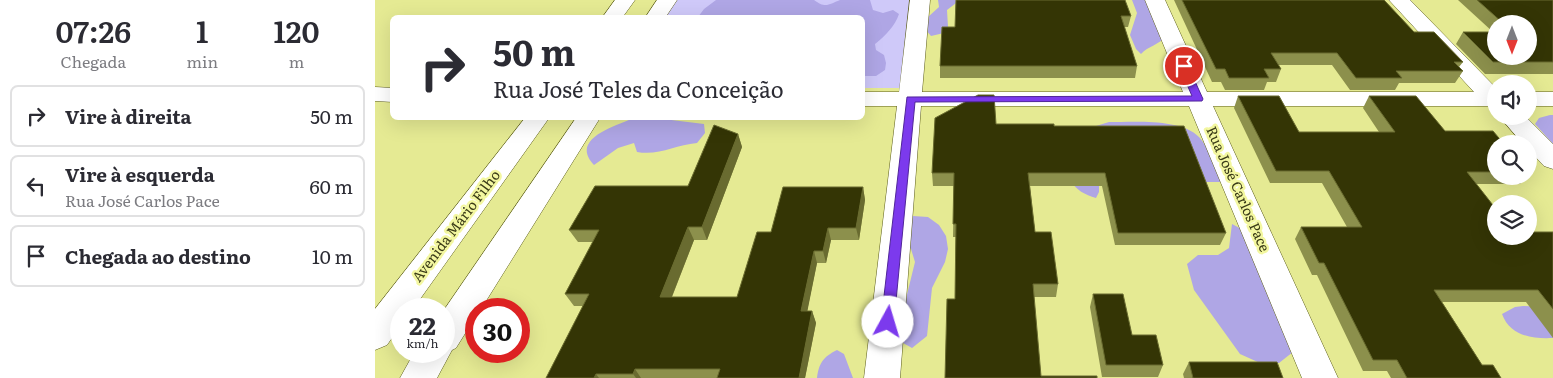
<!DOCTYPE html>
<html lang="pt">
<head>
<meta charset="utf-8">
<style>
	:root { --surface:#fff; --page:#f2f2f3; --text:#2b2b33; --muted:#7c7c81; --line:#e1e1e2 }
	body { margin:0; font-family:Literata,serif; background:var(--page); color:var(--text); height:100vh; display:flex; flex-direction:column; font-size:19px; white-space:nowrap }
	* { box-sizing:border-box; margin:0 }
	p { font-size:16px; color:var(--muted) }
	.icon { flex:none; width:28px; height:28px; fill:none; stroke:currentColor; stroke-width:2; stroke-linecap:round; stroke-linejoin:round }
	.map { position:relative; flex:1; overflow:hidden }
	.panel { display:flex; flex-direction:column; background:var(--surface); width:375px }
	.panel>* { flex:none }
	.banner { position:absolute; left:15px; top:15px; width:475px; height:105px; border-radius:8px; box-shadow:0 5px 20px #0002; background:#fff; color:var(--text); overflow:hidden }
	.needle { width:32px; rotate:180deg }
	.tools { position:absolute; left:1112px; top:15px; display:grid; gap:10px }
	.tools a { display:grid; place-items:center; width:50px; height:50px; border-radius:50%; background:var(--surface); box-shadow:0 5px 20px #0002; font-size:25px }
	.speed { position:absolute; left:15px; top:298px; display:flex; gap:10px; font-size:25px; font-weight:700; text-align:center }
	.speed>* { display:grid; place-content:center; width:65px; height:65px; border-radius:50%; background:var(--surface); box-shadow:0 5px 20px #0002; line-height:1 }
	.speed small { font-size:12px; font-weight:400 }
	.speed .limit { border:8px solid #d22; background:#fff; color:#111 }
	.pin { position:absolute; display:grid; place-items:center; width:42px; height:42px; color:#fff; margin:-21px; border:2px solid #fff; border-radius:50%; box-shadow:0 1px 5px #0007 }
	.me { position:absolute; width:55px; margin:-28px; rotate:6deg; stroke-linejoin:round; filter:drop-shadow(0 0 4px #0008) }
	.turn { display:flex; align-items:center; gap:18px; height:105px; padding:0 20px; font-size:22px }
	.turn .icon { width:65px; height:65px; stroke-width:2.5 }
	.turn b { display:block; font-size:35px; line-height:42px }
	.eta { display:flex; justify-content:space-evenly; align-items:center; height:85px; text-align:center }
	.eta b { font-size:30px; font-weight:600; line-height:35px }
	ul { padding:0; list-style:none }
	li { display:flex; align-items:center; gap:15px; height:62px; margin:0 10px 8px; padding:0 10px; border:2px solid var(--line); border-radius:8px }
	li div { flex:1 }
	li b { display:block; font-size:19px }
	li em { font-style:normal }
	main { display:flex; flex:1; min-height:0 }
	.map>svg:first-child { display:block }
	.green { fill:#cfc9f9 }
	.forest { fill:#afa6e5 }
	.lines { fill:none; stroke-linecap:round; stroke-linejoin:round }
	.minor-casing { stroke:#5c5d1b; stroke-width:1 }
	.major-casing { stroke:#5c5d1b; stroke-width:1 }
	.minor { fill:#fff; fill-rule:evenodd }
	.major { fill:#fff; fill-rule:evenodd }
	.wall { fill:#8c904c; fill-rule:evenodd }
	.shaded-wall { fill:#696b30 }
	.building { fill:#343505; stroke:#696b30 }
	.route { fill:#7c3aed; stroke:#51269a }
	.labels { text-anchor:middle; stroke-width:5; stroke-linejoin:round; paint-order:stroke }
	.street-label { font-size:14px; fill:#3a3b17; stroke:#f3f7a0 }
</style>
</head>
<body>
<main>
<section class="panel">
<div class="eta">
<div><b>07:26</b><p>Chegada</p></div>
<div><b>1</b><p>min</p></div>
<div><b>120</b><p>m</p></div>
</div>
<ul>
<li><svg class="icon" aria-label="right" viewBox="0 0 24 24"><path d="M7 20v-9h11M14 6l5 5-5 5"/></svg><div><b>Vire à direita</b></div><em>50 m</em></li>
<li><svg class="icon" aria-label="left" viewBox="0 0 24 24"><path d="M17 20v-9H6M10 6l-5 5 5 5"/></svg><div><b>Vire à esquerda</b><p>Rua José Carlos Pace</p></div><em>60 m</em></li>
<li><svg class="icon" aria-label="arrive" viewBox="0 0 24 24"><path d="M6 21V4h12l-3 4 3 4H6"/></svg><div><b>Chegada ao destino</b></div><em>10 m</em></li>
</ul>
</section>
<div class="map">
<svg width="1178" height="378" viewBox="0 0 1178 378">
	<rect width="100%" height="100%" fill="#e5ea93"/>
	<path class="green" d="M298 0H539L530 88H488V18H286Z"/>
	<path class="forest" d="M341 0H439C451 9 454 4 465 0 474 0 486 0 495 0L498 10 508 13 518 10 524 14C520 26 510 36 500 44L501 50 509 55 511 63 510 70 501 76H488V18L323 17 329 9Z
		M563 0H585L572 10 573 27 569 33 556 36 550 29 553 17 564 7Z
		M757 0H770L791 36C784 45 773 46 766 54L761 49 755 35 762 13Z
		M1175 115H1178V144L1160 124 1164 118Z
		M259 118H280L329 124 330 133 322 143C300 145 284 156 262 152L259 143 243 148 219 165C194 139 240 126 259 118Z
		M734 122C758 122 806 118 824 137 832 145 842 170 847 182H724V192L721 198C710 195 701 190 695 180L721 126Z
		M538 216 553 217 564 225 571 236 573 249 570 262 557 288 552 336 537 348 521 339 540 262 536 249 528 238Z
		M857 224 872 232 923 348 904 363H885L865 354 819 290 812 264 823 255H843L854 248Z
		M1148 306 1178 307V338C1157 339 1135 336 1127 314L1140 307Z
		M462 350 469 354 478 378H442C444 363 448 357 462 350Z"/>
	<g class="lines">
		<g class="minor-casing">
			<path id="minor" d="M535 0H555L547 92H808L770 0H790L832 92H1099L1014 0H1035L1121 88V108L1113 106H838L963 378H927L814 106H546L525 378H489L522 106H488V92H524Z
				M0 87 18 88V102L0 101Z
				M1154 92H1178V106H1154Z
				M1124 116H1150L1178 144V169L1169 166 1154 150V144H1148Z"/>
		</g>
		<g class="major-casing">
			<path id="major" d="M240 0H260L247 18H227Z
				M282 0H302L290 18H270Z
				M150 118H174L38 309H26V325L12 345 0 350V309Z
				M201 118H225L106 309H101V316L81 348 77 350 62 378H25L40 351H69V310Z"/>
		</g>
		<use href="#minor" class="minor"/>
		<use href="#major" class="major"/>
	</g>
	<path class="wall" d="M581 0 756 16 753 27H749L762 66 760 78H565V66L580 27Z
		M799 0H1009L1039 32 1088 62 1084 67 1088 71 1080 83H1024L1020 90H975L957 65H903L906 69 901 82H892L889 90H850L846 82H837Z
		M1083 0H1178V74H1110L1081 44 1088 32H1118ZM1121 24H1154L1121 56Z
		M863 96 924 132H1004L988 108 994 96 1070 131 1121 144V176H1152L1145 184H1101L1121 236 1178 232V338L1151 302H1067L1107 365 1126 378H1016L1012 371H988L942 275H937L920 239 926 227H972L947 183H895L859 108Z
		M621 124 679 126 851 233 845 245H740L727 186H655L660 232 683 284 681 297H659L570 378 580 299 581 237H578L579 186H558L557 173Z
		M363 134 367 147 332 240H319L297 297H362L396 232 488 187 490 200 484 240H456L451 263H442L432 311H437L441 323 430 378H171L208 306H199L190 294 218 242H203L194 230 313 186Z
		M718 294 757 335 788 365 783 377H727L715 307Z
		M814 362 908 378H809L808 374Z"/>
	<path class="shaded-wall" d="M363 134 367 147 332 240 327 227Z
		M488 187 490 200 484 240 481 228Z
		M313 227 319 240 292 309 285 297Z
		M453 228 456 240 451 263 448 251Z
		M439 251 442 263 430 323 426 311Z
		M437 311 441 323 430 378H424Z
		M260 369 266 378H261L258 374Z
		M221 374 224 378H219Z"/>
	<path class="building" d="M581 0H750L756 16H746L762 66H565L567 27H580Z
		M807 0H1009L1039 32H1059L1088 62H1079L1088 71H1021L1027 78H981L962 53H896L906 69H889L894 78H854L850 69H841Z
		M1102 0H1178V62H1118L1088 32H1121V56H1154V24H1129Z
		M603 95H619L621 124H679V126H809L851 233H743L730 173H653L660 232H676L683 284H658L666 376H722V378H570L572 299H580L581 224H578L579 173H557L560 118Z
		M863 96H904L924 132H1020L994 96H1041L1070 131H1118L1129 144H1121V172H1092L1121 209V236H1154V232H1178V309L1163 290H1059L1107 365H1118L1126 378H1032L1022 360H998L949 263H944L926 227H987L954 171H901Z
		M339 125 363 134 327 227H313L285 297H362L382 232H396L408 187H488L481 228H453L448 251H439L426 311H437L424 378H342L345 369H260L258 374H221L219 378H171L214 294H190L224 230H194L220 186H313Z
		M718 294H748L757 335H781L788 365H731Z
		M814 362H902L908 378H818Z"/>
	<path class="route" d="M809 63 813 66 828 99 827 101 540 102 519 322 517 326 513 328 508 326 506 322 532 97 817 96 804 66Z"/>
	<g class="labels">
		<g class="street-label">
			<text transform="translate(863 189) rotate(66)" y="5">Rua José Carlos Pace</text>
			<text transform="translate(81 226) rotate(-53)" y="5">Avenida Mário Filho</text>
		</g>
	</g>
</svg>
<div class="tools">
<a><svg class="needle" viewBox="-14 -14 28 28"><path d="M0-13l5 13h-10z" fill="#e53935"/><path d="M0 13l5-13h-10z" fill="#7c7c81"/></svg></a>
<a><svg class="icon" aria-label="sound" viewBox="0 0 24 24"><path d="M4 9h4l5-4v14l-5-4H4zM17 9q2 3 0 6"/></svg></a>
<a><svg class="icon" aria-label="search" viewBox="0 0 24 24"><circle cx="10" cy="10" r="6"/><path d="M15 15l6 6"/></svg></a>
<a><svg class="icon" aria-label="layers" viewBox="0 0 24 24"><path d="M12 4l9 5-9 5-9-5zM3 14l9 5 9-5"/></svg></a>
</div>
<div class="speed"><div>22<small>km/h</small></div><div class="limit">30</div></div>
<div class="pin" style="left:809px;top:66px;background:#d93025"><svg class="icon" aria-label="arrive" viewBox="0 0 24 24"><path d="M6 21V4h12l-3 4 3 4H6"/></svg></div>
<svg class="me" style="left:513px;top:322px" viewBox="-20 -20 40 40"><circle r="19" fill="#fff"/><path d="M0-13L10 11 0 6-10 11z" fill="#7c3aed"/></svg>
<div class="banner">
<div class="turn"><svg class="icon" aria-label="right" viewBox="0 0 24 24"><path d="M7 20v-9h11M14 6l5 5-5 5"/></svg><div><b>50 m</b>Rua José Teles da Conceição</div></div>
</div>
</div>
</main>
</body>
</html>
